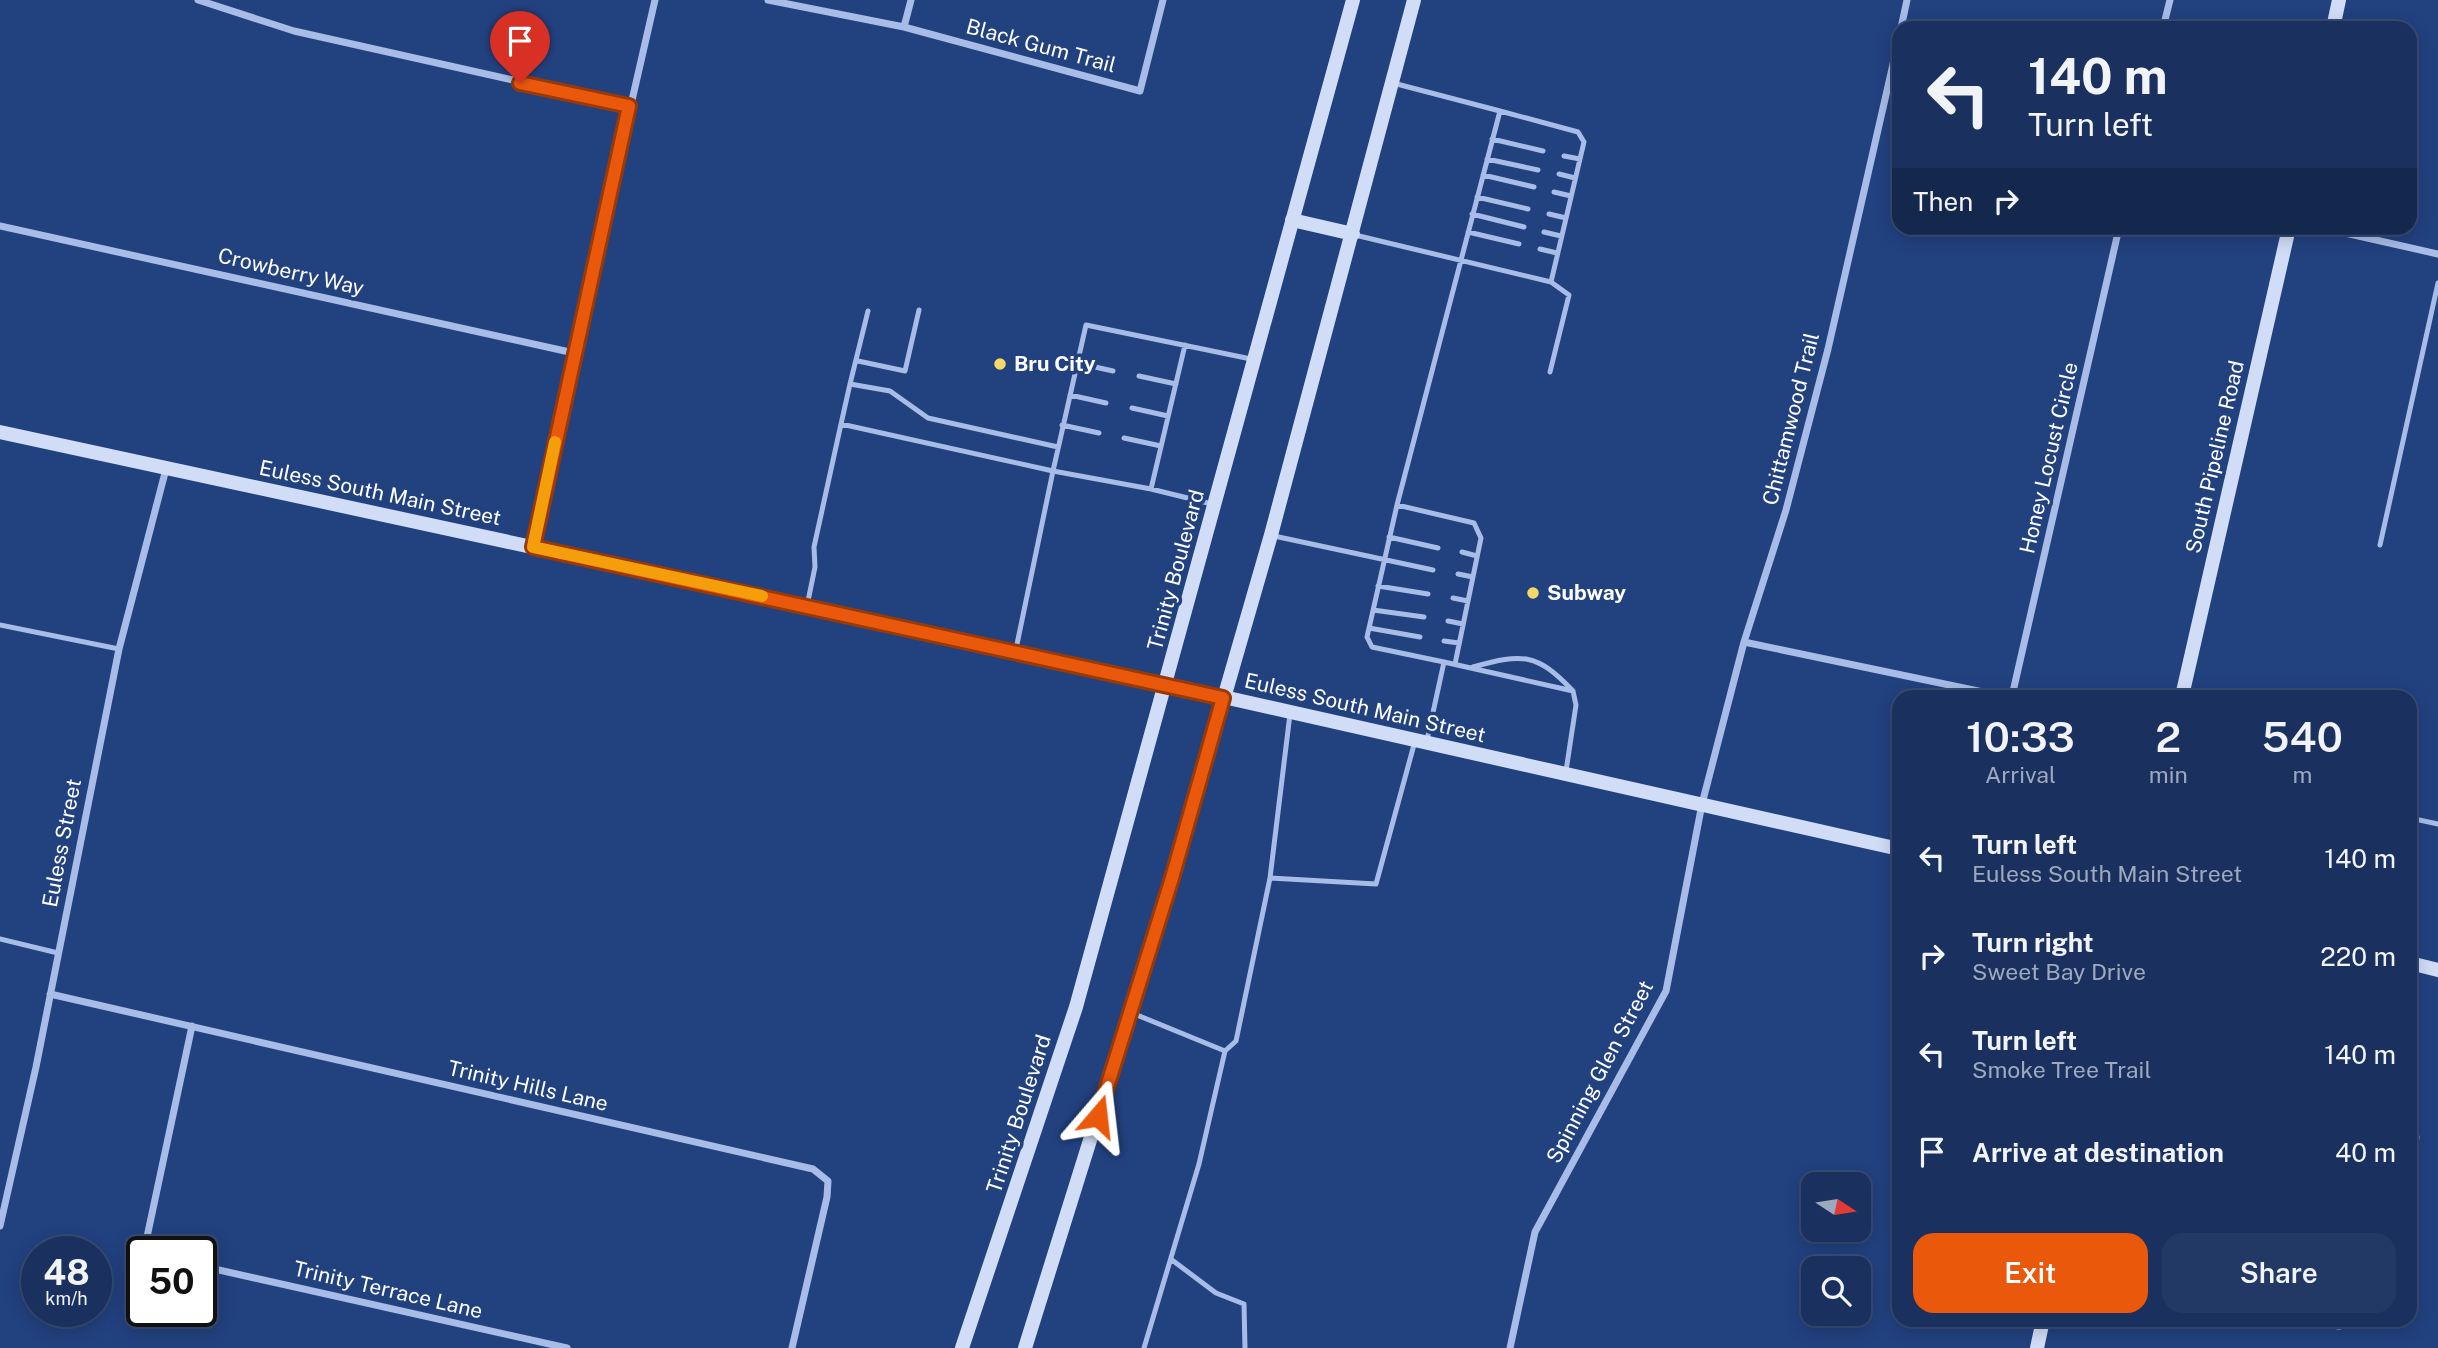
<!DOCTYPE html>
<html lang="en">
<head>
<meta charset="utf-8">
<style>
	:root { --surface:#1a315f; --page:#233965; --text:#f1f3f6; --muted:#9fa9bd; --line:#384c74; --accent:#ea580c }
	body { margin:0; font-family:"Public Sans",sans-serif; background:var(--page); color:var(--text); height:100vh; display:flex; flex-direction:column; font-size:26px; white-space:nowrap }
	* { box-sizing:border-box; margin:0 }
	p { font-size:23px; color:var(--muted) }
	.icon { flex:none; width:38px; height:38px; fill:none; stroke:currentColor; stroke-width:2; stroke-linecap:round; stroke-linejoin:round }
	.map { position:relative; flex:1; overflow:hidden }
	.side { position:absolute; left:1892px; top:690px; width:525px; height:637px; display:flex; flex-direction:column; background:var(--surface); border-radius:21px; box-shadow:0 4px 18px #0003,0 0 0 2px var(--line) }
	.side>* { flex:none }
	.banner { position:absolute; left:1892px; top:21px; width:525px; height:214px; border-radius:21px; box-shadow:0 4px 18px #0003,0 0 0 2px var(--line); background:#1a315f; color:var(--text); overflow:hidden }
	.needle { width:46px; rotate:102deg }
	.fabs { position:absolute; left:1801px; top:1172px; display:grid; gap:14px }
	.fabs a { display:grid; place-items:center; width:70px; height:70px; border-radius:14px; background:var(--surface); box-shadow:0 4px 18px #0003,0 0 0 2px var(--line); font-size:35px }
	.speed { position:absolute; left:21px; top:1236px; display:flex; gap:14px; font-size:35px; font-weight:700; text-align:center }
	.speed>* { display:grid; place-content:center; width:91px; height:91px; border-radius:50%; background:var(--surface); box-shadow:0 4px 18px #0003,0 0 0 2px var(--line); line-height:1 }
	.speed small { font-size:18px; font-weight:400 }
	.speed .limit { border:4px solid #111; border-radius:10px; background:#fff; color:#111 }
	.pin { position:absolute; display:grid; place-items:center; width:60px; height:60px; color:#fff; margin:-72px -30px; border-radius:50% 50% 50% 0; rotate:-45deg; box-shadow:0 0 7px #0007 }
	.pin .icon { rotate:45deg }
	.me { position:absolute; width:77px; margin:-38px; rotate:17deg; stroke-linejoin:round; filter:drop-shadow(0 0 5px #0008) }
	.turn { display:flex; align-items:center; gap:24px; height:147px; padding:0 21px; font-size:32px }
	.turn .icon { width:91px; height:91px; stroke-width:2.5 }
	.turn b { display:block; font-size:49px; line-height:60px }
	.then { display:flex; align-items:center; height:66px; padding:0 21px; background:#0003; gap:14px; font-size:26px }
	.eta { display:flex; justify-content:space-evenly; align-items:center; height:119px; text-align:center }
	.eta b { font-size:42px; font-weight:600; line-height:49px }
	.primary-button { display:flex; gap:14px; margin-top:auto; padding:14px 21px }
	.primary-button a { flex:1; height:80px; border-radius:21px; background:var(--accent); color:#fff; font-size:28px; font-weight:600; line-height:80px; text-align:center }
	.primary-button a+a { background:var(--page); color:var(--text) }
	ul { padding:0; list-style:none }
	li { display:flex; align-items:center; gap:21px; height:98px; padding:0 21px }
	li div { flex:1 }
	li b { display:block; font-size:26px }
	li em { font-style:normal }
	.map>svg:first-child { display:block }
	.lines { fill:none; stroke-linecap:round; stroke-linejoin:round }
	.lane { stroke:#a7bde7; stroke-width:5 }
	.street { stroke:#a7bde7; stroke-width:7 }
	.secondary { stroke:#d1ddf6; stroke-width:14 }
	.route-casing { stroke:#983908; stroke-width:18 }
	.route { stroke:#ea580c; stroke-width:12 }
	.slow { stroke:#f59e0b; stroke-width:12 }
	.poi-dot { fill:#f3d968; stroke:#22417f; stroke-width:2.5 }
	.labels { text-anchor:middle; stroke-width:7; stroke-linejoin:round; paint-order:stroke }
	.street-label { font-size:21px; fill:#fff; stroke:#22417f }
	.poi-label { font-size:21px; font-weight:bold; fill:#fff; stroke:#22417f; text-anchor:start }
</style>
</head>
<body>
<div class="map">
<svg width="2438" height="1348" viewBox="0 0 2438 1348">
	<rect width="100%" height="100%" fill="#22417f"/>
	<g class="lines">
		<path class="lane" d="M1393 83 1500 111 1397 505 1367 637 1372 647 1444 662 1427 740
			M1492 139 1543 151
			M1564 156 1580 159
			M1487 159 1538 170
			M1559 174 1575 178
			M1483 175 1534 187
			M1554 192 1571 196
			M1477 197 1528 209
			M1472 214 1524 227
			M1549 214 1566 218
			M1468 232 1519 244
			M1544 232 1561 236
			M1355 235 1551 282 1584 142 1578 132 1500 111
			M1540 249 1557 253
			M858 361 905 371 919 310
			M1077 363 1113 371
			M1550 372 1569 295 1551 282
			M1139 376 1176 384
			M850 384 868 311
			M1070 395 1106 403
			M1132 408 1168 416
			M841 424 850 384 890 391 928 418 1058 447
			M1062 425 1099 433
			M1124 438 1161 446
			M1151 489 1185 345
			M1397 505 1474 523 1481 538 1455 664
			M1274 536 1433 570
			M1389 537 1438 548
			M2380 545 2438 283
			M1462 552 1477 556
			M1458 574 1473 577
			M1378 586 1428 594
			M1453 598 1468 601
			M807 606 815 567 814 547 841 424 1053 471 1086 325 1251 359
			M1373 610 1424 617
			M1448 621 1463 624
			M0 625 119 649
			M1369 628 1420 637
			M1444 641 1459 643
			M1016 649 1053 471 1151 489 1212 504
			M1444 662 1573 691 1576 705 1566 771
			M1473 667C1523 653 1537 653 1573 691
			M2410 818 2438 824
			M1270 878 1290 714
			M0 939 58 953
			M1132 1013 1225 1051 1236 1041 1270 878 1376 884 1415 741
			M1172 1260 1216 1293 1244 1304 1245 1348
			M1144 1348 1199 1164 1225 1051"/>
		<path class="street" d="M198 0 294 31 629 106
			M768 0 904 27 1140 91 1163 0
			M904 27 911 0
			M1901 28 1907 0
			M2163 28 2170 0
			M0 226 574 353
			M2323 228 2438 254
			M533 547 574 353 655 0
			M1744 642 2002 696
			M2012 696 2119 228
			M50 994 813 1169 828 1181 827 1197 792 1348
			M2410 1119 2416 1137 2410 1181
			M0 1226 36 1067 119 649 166 469
			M144 1251 192 1026
			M201 1266 567 1348
			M2302 1320 2339 1326 2365 1320
			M1510 1348 1535 1232 1666 991 1702 804 1744 642 1786 510 1828 349 1899 38"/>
		<path class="secondary" d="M2333 28 2339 0
			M1292 220 1353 234
			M0 432 1166 684 1899 849
			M2182 696 2289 228
			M2410 963 2438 970
			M962 1348 1076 1007 1353 0
			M1025 1348 1172 878 1271 535 1414 0
			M2037 1348 2043 1320"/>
	</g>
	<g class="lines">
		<g class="route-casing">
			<path id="route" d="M520 83 629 106 533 547 1223 698 1172 878 1098 1116"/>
		</g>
		<use href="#route" class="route"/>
		<path class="slow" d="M555 442 533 547 762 596"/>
	</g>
	<g class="poi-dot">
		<circle cx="1000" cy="364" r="7"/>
		<circle cx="1533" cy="593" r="7"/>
	</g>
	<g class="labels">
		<g class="street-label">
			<text transform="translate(1041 46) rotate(15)" y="7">Black Gum Trail</text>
			<text transform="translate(291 272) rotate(13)" y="7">Crowberry Way</text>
			<text transform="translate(1791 419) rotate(-76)" y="7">Chittamwood Trail</text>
			<text transform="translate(2215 457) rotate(-77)" y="7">South Pipeline Road</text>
			<text transform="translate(2049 458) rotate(-77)" y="7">Honey Locust Circle</text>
			<text transform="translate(380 493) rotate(12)" y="7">Euless South Main Street</text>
			<text transform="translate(1176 570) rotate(-75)" y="7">Trinity Boulevard</text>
			<text transform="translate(1365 708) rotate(13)" y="7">Euless South Main Street</text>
			<text transform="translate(62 843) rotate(-79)" y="7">Euless Street</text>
			<text transform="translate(1600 1072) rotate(-62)" y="7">Spinning Glen Street</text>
			<text transform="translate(528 1086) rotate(13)" y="7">Trinity Hills Lane</text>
			<text transform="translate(1019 1114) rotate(-72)" y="7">Trinity Boulevard</text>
			<text transform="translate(388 1290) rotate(13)" y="7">Trinity Terrace Lane</text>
		</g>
		<g class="poi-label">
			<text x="1014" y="371">Bru City</text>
			<text x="1547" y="600">Subway</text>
		</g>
	</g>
</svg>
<div class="fabs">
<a><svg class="needle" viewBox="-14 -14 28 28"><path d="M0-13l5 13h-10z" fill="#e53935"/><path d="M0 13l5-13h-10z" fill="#9fa9bd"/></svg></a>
<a><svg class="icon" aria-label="search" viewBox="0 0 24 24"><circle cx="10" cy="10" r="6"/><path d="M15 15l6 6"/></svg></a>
</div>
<div class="speed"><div>48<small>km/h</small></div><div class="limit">50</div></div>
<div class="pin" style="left:520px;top:83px;background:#d93025"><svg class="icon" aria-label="arrive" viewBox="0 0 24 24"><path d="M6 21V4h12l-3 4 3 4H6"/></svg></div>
<svg class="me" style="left:1098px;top:1116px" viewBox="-20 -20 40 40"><path d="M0-17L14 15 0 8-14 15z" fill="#ea580c" stroke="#fff" stroke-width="4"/></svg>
<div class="banner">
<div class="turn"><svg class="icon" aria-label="left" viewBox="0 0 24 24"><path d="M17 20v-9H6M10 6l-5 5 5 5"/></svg><div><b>140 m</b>Turn left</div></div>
<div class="then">Then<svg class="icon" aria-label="right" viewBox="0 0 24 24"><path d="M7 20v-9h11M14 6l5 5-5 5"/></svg></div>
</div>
<section class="side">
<div class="eta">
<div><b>10:33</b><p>Arrival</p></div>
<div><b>2</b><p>min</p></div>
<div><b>540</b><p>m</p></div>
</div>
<ul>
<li><svg class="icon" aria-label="left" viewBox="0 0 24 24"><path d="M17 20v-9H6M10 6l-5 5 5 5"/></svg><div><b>Turn left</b><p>Euless South Main Street</p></div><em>140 m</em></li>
<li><svg class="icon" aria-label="right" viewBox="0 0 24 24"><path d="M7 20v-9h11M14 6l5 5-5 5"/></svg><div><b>Turn right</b><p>Sweet Bay Drive</p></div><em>220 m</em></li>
<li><svg class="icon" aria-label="left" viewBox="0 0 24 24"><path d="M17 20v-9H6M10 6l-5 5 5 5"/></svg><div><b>Turn left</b><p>Smoke Tree Trail</p></div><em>140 m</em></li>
<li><svg class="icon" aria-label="arrive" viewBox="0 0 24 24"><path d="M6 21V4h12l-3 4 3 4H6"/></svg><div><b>Arrive at destination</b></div><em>40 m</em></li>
</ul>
<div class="primary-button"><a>Exit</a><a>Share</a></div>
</section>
</div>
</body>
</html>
